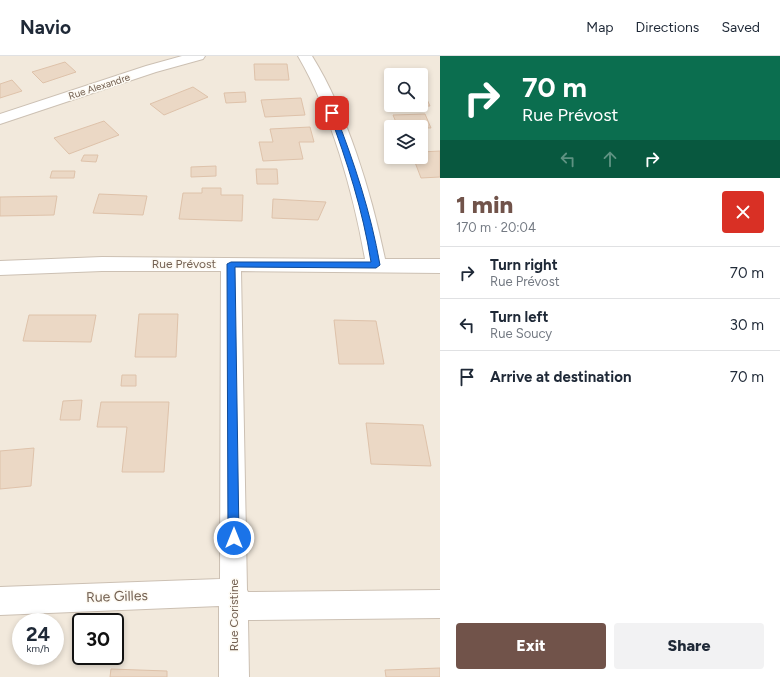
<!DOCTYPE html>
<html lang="en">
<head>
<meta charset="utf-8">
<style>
	:root { --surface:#fff; --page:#f2f2f3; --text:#1f2937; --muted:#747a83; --line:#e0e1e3; --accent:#71534a }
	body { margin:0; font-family:Figtree,sans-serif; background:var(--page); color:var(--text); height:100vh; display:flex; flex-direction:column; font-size:15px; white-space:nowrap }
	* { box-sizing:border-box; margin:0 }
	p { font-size:13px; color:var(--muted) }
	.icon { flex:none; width:22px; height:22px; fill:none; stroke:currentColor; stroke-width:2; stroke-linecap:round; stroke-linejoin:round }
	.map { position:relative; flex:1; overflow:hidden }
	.drawer { display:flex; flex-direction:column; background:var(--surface); width:340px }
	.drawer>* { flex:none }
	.banner { background:#0b6e4f; color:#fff; overflow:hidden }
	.fabs { position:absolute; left:384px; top:12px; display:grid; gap:8px }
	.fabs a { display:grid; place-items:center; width:44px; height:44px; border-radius:4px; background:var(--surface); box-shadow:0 2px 6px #0003; font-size:20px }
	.speed { position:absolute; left:12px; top:557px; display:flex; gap:8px; font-size:20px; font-weight:700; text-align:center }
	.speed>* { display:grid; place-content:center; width:52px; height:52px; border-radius:50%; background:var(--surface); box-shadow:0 2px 6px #0003; line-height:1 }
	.speed small { font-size:10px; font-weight:400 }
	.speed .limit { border:2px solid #111; border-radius:6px; background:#fff; color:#111 }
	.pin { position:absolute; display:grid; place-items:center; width:34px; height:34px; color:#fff; margin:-17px; border-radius:8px; box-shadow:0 2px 6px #0006 }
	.me { position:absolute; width:44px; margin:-22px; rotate:0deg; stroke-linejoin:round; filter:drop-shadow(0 0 3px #0008) }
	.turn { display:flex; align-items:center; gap:14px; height:84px; padding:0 16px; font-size:18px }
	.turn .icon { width:52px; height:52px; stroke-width:2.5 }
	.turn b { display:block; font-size:28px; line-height:34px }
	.lanes { display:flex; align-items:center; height:38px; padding:0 16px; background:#0003; justify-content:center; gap:20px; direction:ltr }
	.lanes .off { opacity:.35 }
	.round { display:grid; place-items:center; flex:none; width:42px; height:42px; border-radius:4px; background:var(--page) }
	.headline { display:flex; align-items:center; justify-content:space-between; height:68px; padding:0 16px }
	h1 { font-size:24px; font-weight:800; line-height:30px; color:var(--accent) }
	.action { display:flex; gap:8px; margin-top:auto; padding:8px 16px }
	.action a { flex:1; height:46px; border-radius:4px; background:var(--accent); color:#fff; font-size:16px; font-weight:800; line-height:46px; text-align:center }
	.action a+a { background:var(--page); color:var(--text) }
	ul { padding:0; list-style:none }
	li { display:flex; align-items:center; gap:12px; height:52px; padding:0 16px; border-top:1px solid var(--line) }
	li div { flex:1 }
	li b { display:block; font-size:15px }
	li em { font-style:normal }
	header { display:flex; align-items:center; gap:24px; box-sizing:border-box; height:56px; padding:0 20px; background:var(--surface); border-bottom:1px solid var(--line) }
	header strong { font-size:19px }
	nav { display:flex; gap:22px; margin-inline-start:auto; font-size:14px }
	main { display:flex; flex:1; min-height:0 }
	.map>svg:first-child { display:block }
	.residential { fill:#f2e9dc; fill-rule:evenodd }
	.building { fill:#ebd8c5; stroke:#dec2aa }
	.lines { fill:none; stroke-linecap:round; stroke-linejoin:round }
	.minor-casing { stroke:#ccc0b3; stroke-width:2 }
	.minor { fill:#fff; fill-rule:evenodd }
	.route { fill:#1a73e8; stroke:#114b97 }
	.labels { text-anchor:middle; stroke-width:3; stroke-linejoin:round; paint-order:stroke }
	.far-street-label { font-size:10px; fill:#746152; stroke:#fdfaf3 }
	.street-label { font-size:12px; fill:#746152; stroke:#fdfaf3 }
	.near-street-label { font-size:14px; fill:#746152; stroke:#fdfaf3 }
</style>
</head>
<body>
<header>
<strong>Navio</strong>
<nav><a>Map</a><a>Directions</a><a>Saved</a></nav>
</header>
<main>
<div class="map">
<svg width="440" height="621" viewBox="0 0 440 621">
	<rect width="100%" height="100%" fill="#fbf7ed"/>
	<path class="residential" d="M0 0H440V621H0ZM391 19H421V49H391ZM391 71H421V101H391ZM21 566H55V600H21ZM81 566H115V600H81Z"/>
	<path class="building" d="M65 6 76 16 43 27 32 16Z
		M254 8H287L289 24H255Z
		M12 24 22 35 0 42V28Z
		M421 30 430 50 397 51 396 49H421Z
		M193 31 208 41 164 59 150 48Z
		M245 36 246 46 226 47 224 37Z
		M301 42 305 59 265 61 261 44Z
		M425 58 431 72 398 71 393 59Z
		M104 65 119 79 69 98 54 82Z
		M310 71 314 86H299L303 103 263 105 259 86H273L270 73Z
		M440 95V121L421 122 413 101H421V96Z
		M84 99H98L96 106 81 105Z
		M216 110V120L191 121V111Z
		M256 113H277L278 128H257Z
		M52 115H75L74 122H50Z
		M202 132H221V139H243L242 165 179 163 183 137H202Z
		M99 138 147 140 143 159 93 157Z
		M57 140 54 159 0 160V141Z
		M273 143 326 146 318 164 272 162Z
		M139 258H178L176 301H135Z
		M29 259H96L91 286 23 285Z
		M334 264 376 265 384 308H339Z
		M122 319H136V330H121Z
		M82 344 80 364H60L63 345Z
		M101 346H169L164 416H122L127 371H97Z
		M366 367 423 369 431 410 371 408Z
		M34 392 31 430 0 433V395Z
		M440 612V621H386L385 614Z
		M111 613 167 615V621H110Z"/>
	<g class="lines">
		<g class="minor-casing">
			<path id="minor" d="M182 0H205L203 3 156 16 0 68V58L146 10Z
				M298 0H312C347 56 372 139 385 203H440V217L241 215 247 534 248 536 440 534V562L248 564 249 621H219V550L0 559V531L220 523 221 215H102L0 219V205L102 201 365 203C354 139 331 56 298 0Z"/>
		</g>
		<use href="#minor" class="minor"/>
	</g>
	<path class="route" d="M332 55 335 57C354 106 371 157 380 209L376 212 235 211 239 482 237 485 234 486 230 485 228 482 227 208 231 206H371C363 155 347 105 329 57Z"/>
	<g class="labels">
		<g class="far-street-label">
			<text transform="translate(99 30) rotate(-18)" y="4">Rue Alexandre</text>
		</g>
		<g class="street-label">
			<text x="184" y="212">Rue Prévost</text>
			<text transform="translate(234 559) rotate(-90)" y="4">Rue Coristine</text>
		</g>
		<g class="near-street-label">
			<text transform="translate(117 540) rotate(-2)" y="5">Rue Gilles</text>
		</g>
	</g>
</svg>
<div class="fabs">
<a><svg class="icon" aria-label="search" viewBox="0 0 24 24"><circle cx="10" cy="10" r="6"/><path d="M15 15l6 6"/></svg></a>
<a><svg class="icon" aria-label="layers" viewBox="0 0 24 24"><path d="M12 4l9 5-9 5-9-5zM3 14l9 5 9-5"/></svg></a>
</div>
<div class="speed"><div>24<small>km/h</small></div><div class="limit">30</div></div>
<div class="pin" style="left:332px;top:57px;background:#d93025"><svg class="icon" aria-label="arrive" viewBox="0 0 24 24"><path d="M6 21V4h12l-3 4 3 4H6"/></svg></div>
<svg class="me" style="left:234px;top:482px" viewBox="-20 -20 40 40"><circle r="17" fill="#1a73e8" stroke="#fff" stroke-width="3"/><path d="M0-11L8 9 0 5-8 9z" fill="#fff"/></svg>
</div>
<section class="drawer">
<div class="banner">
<div class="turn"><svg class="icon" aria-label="right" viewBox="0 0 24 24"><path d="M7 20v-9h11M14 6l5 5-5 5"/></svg><div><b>70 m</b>Rue Prévost</div></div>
<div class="lanes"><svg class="icon off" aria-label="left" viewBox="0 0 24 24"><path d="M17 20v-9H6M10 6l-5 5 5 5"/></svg><svg class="icon off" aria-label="ahead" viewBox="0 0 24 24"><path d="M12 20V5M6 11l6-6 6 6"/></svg><svg class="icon" aria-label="right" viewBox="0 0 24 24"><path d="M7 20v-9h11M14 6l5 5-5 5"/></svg></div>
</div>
<div class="headline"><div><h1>1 min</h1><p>170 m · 20:04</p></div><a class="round" style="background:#d93025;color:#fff"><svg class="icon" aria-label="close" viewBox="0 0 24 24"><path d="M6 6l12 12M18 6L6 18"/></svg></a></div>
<ul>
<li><svg class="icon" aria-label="right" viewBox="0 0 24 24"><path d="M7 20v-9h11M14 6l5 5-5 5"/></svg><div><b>Turn right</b><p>Rue Prévost</p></div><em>70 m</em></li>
<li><svg class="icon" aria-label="left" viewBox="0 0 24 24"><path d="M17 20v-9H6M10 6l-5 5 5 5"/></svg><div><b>Turn left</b><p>Rue Soucy</p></div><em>30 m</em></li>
<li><svg class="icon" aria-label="arrive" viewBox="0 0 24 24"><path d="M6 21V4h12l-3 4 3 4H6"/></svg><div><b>Arrive at destination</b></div><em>70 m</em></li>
</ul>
<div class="action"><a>Exit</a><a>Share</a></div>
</section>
</main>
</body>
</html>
